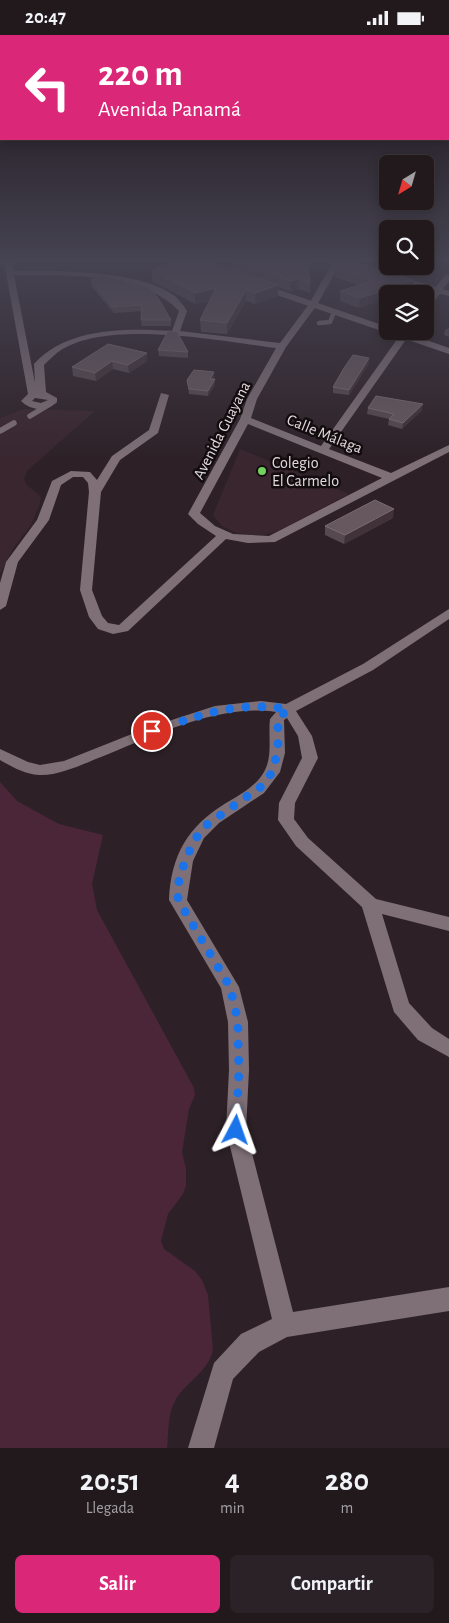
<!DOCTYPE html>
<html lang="es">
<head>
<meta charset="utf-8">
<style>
	:root { --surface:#22191d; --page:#2a2226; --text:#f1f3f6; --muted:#a2a0a4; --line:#3f383b; --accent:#db2777 }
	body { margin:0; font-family:"Alegreya Sans",sans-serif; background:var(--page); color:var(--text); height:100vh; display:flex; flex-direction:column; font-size:19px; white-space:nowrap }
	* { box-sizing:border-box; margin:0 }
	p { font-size:16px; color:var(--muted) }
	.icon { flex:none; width:28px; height:28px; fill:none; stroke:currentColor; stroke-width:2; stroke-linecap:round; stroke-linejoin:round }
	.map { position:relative; height:1413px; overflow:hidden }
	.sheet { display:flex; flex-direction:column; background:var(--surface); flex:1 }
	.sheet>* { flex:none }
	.guide { position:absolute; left:0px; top:0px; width:450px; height:105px; box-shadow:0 2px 12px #0003,0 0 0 1px var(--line); background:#db2777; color:#fff; overflow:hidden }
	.needle { width:32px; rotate:217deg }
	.fabs { position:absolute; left:379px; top:120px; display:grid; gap:10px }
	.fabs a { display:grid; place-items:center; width:55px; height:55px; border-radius:8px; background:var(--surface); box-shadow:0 2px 12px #0003,0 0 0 1px var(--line); font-size:25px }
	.pin { position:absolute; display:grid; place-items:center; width:42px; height:42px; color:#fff; margin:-21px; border:2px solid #fff; border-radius:50%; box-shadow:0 1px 5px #0007 }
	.me { position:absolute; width:55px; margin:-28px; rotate:4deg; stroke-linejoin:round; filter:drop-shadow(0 0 4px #0008) }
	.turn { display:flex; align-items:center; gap:18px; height:105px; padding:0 15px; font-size:22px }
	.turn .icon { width:65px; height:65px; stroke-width:2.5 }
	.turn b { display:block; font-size:35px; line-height:42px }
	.eta { display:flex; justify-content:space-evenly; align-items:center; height:85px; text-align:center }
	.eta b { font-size:30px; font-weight:600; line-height:35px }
	.button { display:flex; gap:10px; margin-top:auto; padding:10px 15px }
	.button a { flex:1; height:58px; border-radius:8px; background:var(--accent); color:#fff; font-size:20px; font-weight:600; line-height:58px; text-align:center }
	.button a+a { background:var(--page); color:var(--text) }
	.status { display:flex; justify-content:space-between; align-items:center; height:35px; padding:0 25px; background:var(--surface); direction:ltr }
	.status svg { height:14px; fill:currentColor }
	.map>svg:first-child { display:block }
	.built { fill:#39262f }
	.green { fill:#4a2638 }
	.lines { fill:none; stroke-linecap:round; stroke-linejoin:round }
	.lane-far1 { stroke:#7f7077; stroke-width:4.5 }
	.lane { stroke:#7f7077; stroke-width:5.5 }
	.street { fill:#7f7077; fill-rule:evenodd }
	.secondary { fill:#7f7077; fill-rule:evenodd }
	.wall { fill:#56494f }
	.shaded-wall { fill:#403238 }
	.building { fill:#66585e; stroke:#796c72 }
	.route { stroke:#1a73e8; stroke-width:9; stroke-dasharray:0 16.2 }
	.poi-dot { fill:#72d25d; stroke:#120c0f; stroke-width:2 }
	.labels { text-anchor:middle; stroke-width:5; stroke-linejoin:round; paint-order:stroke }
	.far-street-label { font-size:16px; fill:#e2d9dd; stroke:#120c0f }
	.far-poi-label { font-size:16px; fill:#e2d9dd; stroke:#120c0f; text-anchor:start }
</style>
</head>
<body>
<div class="status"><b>20:47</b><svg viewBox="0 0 49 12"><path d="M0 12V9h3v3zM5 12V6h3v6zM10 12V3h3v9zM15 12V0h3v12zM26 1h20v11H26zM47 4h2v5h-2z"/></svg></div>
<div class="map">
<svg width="449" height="1413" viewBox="0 0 449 1413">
	<rect width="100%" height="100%" fill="#2d2127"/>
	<path class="built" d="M24 374 95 376 27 436 24 444 26 449 41 462 40 469 31 490 14 512 0 539V383Z
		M240 414 349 459 278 496 260 501 236 498 222 491 213 480Z"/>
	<path class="green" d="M0 747 17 766 59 789 103 800 92 849 97 875 194 1053 195 1060 189 1074 182 1117 186 1134V1151L183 1159 168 1179 161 1206 164 1214 195 1236 202 1245 208 1260 213 1315C208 1337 187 1346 176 1364 167 1379 169 1396 167 1413H0Z"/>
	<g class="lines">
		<path class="lane-far1" d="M319 288 330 287 334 277"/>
		<path class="lane" d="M30 381 50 369
			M0 396 14 388"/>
		<path class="street" d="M4 227H12L14 236C55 235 141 235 175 261 179 265 184 271 187 276L180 296 280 308 309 269 333 227H341L317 270 286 312 257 364 251 383 321 411 403 296H412L329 414 391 438 449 410V417L275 507 248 508 226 504 128 596 113 599 98 594 89 582 80 555 89 457 88 448 83 442H73L61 450 49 485 18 527 6 571 0 575V548L6 527 37 485 52 446 71 436 90 437 97 445 112 421 149 395 161 358 169 360 158 398 120 425 101 457 92 555 102 581 108 588 119 590 216 501 198 489 188 479 240 384 247 364 276 313C222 306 109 284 61 315 55 319 49 325 44 330L46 357 57 363V367C47 377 31 376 21 366L28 359ZM14 240C63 240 144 237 179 276L172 296C127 293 67 292 34 329L35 348ZM35 363 48 365 41 368 32 366ZM248 389 382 443 269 501 233 499 215 491 200 478Z
			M446 239H449V246L443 254 449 256V261L440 259 425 276V267L433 257 391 242 395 240 436 252Z
			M449 574V584L373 635 296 676 312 701 318 723 295 768 294 784 308 803 376 864 449 882V896L382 879 409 968 432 993 449 1004V1022L418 1005 394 977 362 872 296 811 278 785 279 768 302 723 298 701 287 683 284 685 285 718 280 737 264 758 219 788 204 803 193 826 187 865 239 952 248 987 249 1035 246 1095 293 1277 449 1252V1276L287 1302 259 1317 233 1344 214 1413H188L214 1328 241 1299 272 1284 226 1095 229 1035 228 987 221 953 169 865C171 820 188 791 226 768 240 760 256 751 264 737 273 721 268 701 270 684L276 677C220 668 153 701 101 722 83 729 59 741 39 740 25 739 12 732 0 725V714L28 727 40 730 64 726 147 693 215 671 261 666 286 669 363 629Z"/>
		<path class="secondary" d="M199 227H212L234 237 227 239Z
			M256 249H262L388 292V296H401L449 313V319L256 253Z"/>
	</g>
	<path class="wall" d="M230 227H307L310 248V258L298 254 291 257 278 252V261L255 269 246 266 227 299 201 297 200 285 210 266 195 269 152 246V235L210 231 230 234Z
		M335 233 412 254 359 273 340 266V256L358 250 335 242Z
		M91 245 171 285V291H141L142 276 114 278 91 251Z
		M449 293V302L444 300 445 295Z
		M158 315 188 317V323L159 321Z
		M147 318V326L129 338 113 334 96 346 73 341 72 332Z
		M369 328 349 360 333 358V352Z
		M214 337V343L213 344H215V350L208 361 189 359 187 345Z
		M368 373 422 375 402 394 388 390 389 384 367 379Z
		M393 483 344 509 325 500V491Z"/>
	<path class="shaded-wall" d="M298 244V254L291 257V246Z
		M413 245 412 254 400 259H388V263L359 273 360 263Z
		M278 250V261L255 269 256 258Z
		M216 253V264L195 269V258Z
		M246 255V266L227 299V288Z
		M147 318V326L129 338 128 330Z
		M369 323V328L349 360V355Z
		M112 326 113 334 96 346 95 338Z
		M214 337V343L210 349V344Z
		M215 344V350L208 361V356Z
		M423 369 422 375 402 394 403 388Z
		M394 474 393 483 344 509 345 500Z"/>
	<path class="building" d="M174 227H200L210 231 216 229 278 250 256 258 246 255 227 288 200 285 216 253 195 258 152 235Z
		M236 227H307L310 248 298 244 291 246Z
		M338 227H346L366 230 413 245 392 253 360 263 340 256 372 246 335 233Z
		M103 240 148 252 158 263 171 285H141L142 270 113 272 91 245Z
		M168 296 177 297 188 317 158 315Z
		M108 309 147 318 128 330 112 326 95 338 72 332Z
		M353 320 369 323 349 355 333 352 344 333Z
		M194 335 214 337 210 344H215L208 356 189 354 187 345Z
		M376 361 423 369 403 388 389 384 394 379 368 373Z
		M375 465 394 474 345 500 325 491Z"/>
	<linearGradient id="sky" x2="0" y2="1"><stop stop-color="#191215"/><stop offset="0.53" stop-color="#464352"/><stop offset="1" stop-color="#464352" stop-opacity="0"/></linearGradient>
	<rect width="449" height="425" fill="url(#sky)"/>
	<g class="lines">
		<path class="route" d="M152 696C202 680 234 666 288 674L278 684V713L273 736 262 751 205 791 193 807 180 839 178 852V865L230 952 238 986V1003L239 1035 236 1095"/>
	</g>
	<circle class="poi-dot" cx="262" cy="436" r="5"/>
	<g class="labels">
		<g class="far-street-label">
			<text transform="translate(221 395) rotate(-63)" y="6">Avenida Guayana</text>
			<text transform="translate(325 398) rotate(22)" y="6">Calle Málaga</text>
		</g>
		<g class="far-poi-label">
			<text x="272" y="433">Colegio<tspan x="272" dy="18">El Carmelo</tspan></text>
		</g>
	</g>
</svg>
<div class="fabs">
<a><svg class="needle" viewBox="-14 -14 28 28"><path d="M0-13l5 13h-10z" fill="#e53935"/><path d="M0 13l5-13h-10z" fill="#a2a0a4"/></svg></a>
<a><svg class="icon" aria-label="search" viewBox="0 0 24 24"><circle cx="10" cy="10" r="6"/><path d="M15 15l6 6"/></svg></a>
<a><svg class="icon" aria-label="layers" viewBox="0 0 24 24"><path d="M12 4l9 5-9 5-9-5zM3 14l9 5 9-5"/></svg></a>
</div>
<div class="pin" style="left:152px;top:696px;background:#d93025"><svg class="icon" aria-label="arrive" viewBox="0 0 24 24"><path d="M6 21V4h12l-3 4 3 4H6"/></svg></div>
<svg class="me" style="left:236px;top:1095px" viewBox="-20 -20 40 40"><path d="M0-17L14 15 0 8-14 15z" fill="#1a73e8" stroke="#fff" stroke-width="4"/></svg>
<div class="guide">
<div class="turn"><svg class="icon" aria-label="left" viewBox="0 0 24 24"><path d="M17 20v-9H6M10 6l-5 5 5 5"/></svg><div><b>220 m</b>Avenida Panamá</div></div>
</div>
</div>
<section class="sheet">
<div class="eta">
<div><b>20:51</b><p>Llegada</p></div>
<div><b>4</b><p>min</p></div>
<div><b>280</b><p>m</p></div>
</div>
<div class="button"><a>Salir</a><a>Compartir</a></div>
</section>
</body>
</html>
